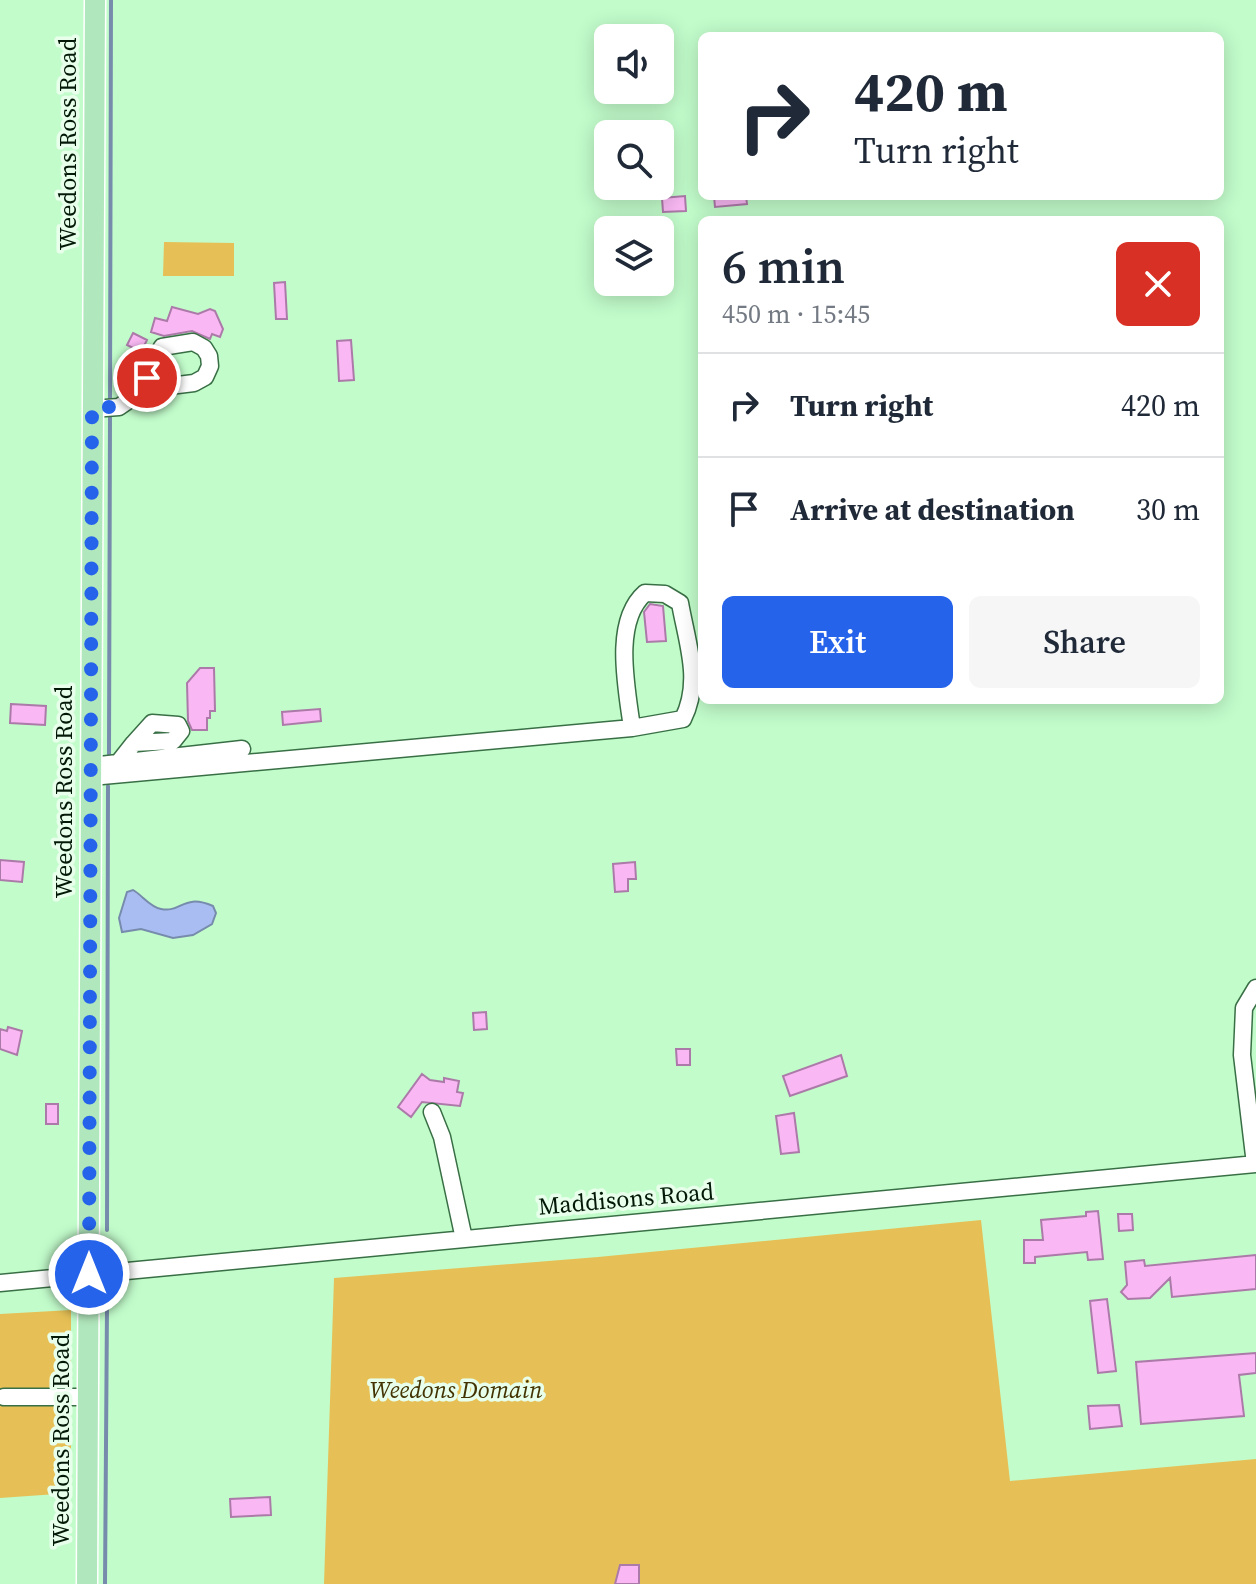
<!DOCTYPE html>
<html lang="en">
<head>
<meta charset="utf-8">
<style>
	:root { --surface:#fff; --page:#f6f6f7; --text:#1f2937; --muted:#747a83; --line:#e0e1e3; --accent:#2563eb }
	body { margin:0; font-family:"Source Serif 4",serif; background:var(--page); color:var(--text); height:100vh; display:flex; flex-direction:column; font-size:30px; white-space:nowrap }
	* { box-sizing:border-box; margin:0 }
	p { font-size:26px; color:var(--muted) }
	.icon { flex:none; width:44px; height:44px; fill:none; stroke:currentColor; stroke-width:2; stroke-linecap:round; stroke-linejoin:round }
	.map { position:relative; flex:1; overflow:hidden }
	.sheet { position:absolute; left:698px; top:216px; width:526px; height:488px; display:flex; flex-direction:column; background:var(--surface); border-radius:12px; box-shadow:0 4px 20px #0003 }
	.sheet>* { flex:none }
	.banner { position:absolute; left:698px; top:32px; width:526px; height:168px; border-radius:12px; box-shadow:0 4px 20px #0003; background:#fff; color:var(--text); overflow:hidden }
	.controls { position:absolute; left:594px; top:24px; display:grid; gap:16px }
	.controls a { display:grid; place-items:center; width:80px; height:80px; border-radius:12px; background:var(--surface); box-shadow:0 4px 20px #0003; font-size:40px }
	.pin { position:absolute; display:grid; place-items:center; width:68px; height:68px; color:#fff; margin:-34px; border:4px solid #fff; border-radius:50%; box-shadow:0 2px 8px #0007 }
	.me { position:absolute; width:88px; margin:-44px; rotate:0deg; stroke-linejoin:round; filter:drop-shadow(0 0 6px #0008) }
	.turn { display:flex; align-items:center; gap:28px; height:168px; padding:0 24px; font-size:36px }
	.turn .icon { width:104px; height:104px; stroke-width:2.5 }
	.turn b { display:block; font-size:56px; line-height:68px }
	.round { display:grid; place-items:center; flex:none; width:84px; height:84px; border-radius:12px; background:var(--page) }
	.headline { display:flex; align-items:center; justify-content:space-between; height:136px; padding:0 24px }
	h1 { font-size:48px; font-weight:600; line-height:60px }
	.button { display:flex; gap:16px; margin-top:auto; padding:16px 24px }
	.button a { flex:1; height:92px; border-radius:12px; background:var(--accent); color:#fff; font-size:32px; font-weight:600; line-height:92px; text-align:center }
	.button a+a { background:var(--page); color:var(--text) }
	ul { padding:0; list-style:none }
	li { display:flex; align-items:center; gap:24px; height:104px; padding:0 24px; border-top:2px solid var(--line) }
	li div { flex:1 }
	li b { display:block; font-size:30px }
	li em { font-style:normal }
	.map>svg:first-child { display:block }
	.green { fill:#e6c056 }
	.water { fill:#a9bdf3; stroke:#778cac; stroke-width:2 }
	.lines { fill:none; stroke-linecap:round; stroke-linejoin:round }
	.stream { stroke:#778cac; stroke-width:4 }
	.building { fill:#f9b8f3; stroke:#ac7aa8; stroke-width:2 }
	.minor-casing { stroke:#396f45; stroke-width:19 }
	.major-casing { stroke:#fff; stroke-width:23 }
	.minor { stroke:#fff; stroke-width:16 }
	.major { stroke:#b1e7bc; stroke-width:20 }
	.route { stroke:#2563eb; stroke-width:14; stroke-dasharray:0 25.2 }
	.labels { text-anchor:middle; stroke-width:7; stroke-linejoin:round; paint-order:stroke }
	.street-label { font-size:24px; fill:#031807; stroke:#e8ffeb }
	.park-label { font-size:24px; font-style:italic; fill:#433303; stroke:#e8ffeb }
</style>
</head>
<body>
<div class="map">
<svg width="1256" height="1584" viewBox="0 0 1256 1584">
	<rect width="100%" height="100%" fill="#c2fccb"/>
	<path class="green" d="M164 242 234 243V276H163Z
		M981 1220 1010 1481 1256 1459V1584H324L334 1278 598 1257Z
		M71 1310V1493L0 1498V1314Z"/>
	<path class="water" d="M133 890C142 895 150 907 161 909 182 913 183 893 213 906L216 913 212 924 193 935 173 938 141 929 122 932 119 918 127 892Z"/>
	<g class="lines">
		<path class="stream" d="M110 402 111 0
			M109 754 110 414
			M107 1230 108 786
			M105 1584 107 1307"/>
	</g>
	<path class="building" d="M685 196 686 211 663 212 662 198Z
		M714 196H746L747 204 715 207Z
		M285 282 287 319H276L274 283Z
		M172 307 198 314 210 309 215 311 223 329 220 337 212 334 210 339 192 331 164 336 151 332 155 318 167 321Z
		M133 333 147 340 141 352 127 345Z
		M351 340 354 380 339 381 337 341Z
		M650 604 663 606 666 641 647 642 644 612Z
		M200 668H214L215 711H210V718H207V730H192L188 721 187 683Z
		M11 704 46 706 45 725 10 723Z
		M320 709 321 721 283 725 282 712Z
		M0 860 24 862 22 882 0 880Z
		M635 862 636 879H628V891L615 892 613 864Z
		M486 1012 487 1029 474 1030 473 1013Z
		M8 1027 22 1031 17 1055 0 1049V1029L7 1031Z
		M676 1049H690V1065H677Z
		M841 1055 847 1076 790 1096 783 1076Z
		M422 1074 430 1080 444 1082V1078L459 1081 457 1092 463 1093 460 1106 422 1102 411 1117 398 1107Z
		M46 1104H58V1124H46Z
		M794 1113 799 1152 781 1154 776 1116Z
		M1098 1211 1103 1259 1088 1260 1087 1252 1035 1257V1263H1024V1240H1043L1041 1220 1086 1216V1212Z
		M1118 1214H1132L1133 1230 1119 1231Z
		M1256 1255V1289L1172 1297 1170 1278 1150 1298 1128 1299 1121 1292 1127 1285 1125 1262 1144 1260 1145 1266Z
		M1107 1299 1116 1371 1098 1373 1090 1301Z
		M1256 1353V1373L1239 1375 1244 1416 1141 1424 1136 1362Z
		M1119 1405 1122 1426 1090 1429 1088 1406Z
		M270 1497 271 1515 231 1517 230 1499Z
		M620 1565H639V1584H615Z"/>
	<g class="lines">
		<g class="minor-casing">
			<path id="minor" d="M92 409 119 407 145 389 194 383 205 377 210 366 209 356 204 348 193 342 162 347 150 368 145 389
				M119 762 134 743 152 723 178 725 181 731 173 741 134 743
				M91 766 242 749
				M91 777 632 728 683 719C702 681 687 643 680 603L665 594 645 593C612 622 627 689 632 728
				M432 1112 442 1137 464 1239
				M1255 1164 1242 1055 1244 1008 1256 988
				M0 1283 1256 1164
				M4 1397H88"/>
		</g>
		<g class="major-casing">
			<path id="major" d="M87 1584 95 0"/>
		</g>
		<use href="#minor" class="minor"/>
		<use href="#major" class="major"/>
	</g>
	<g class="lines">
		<path class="route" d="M89 1274 92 409C119 406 123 406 145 389L147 378"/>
	</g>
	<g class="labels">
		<g class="street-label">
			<text transform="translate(68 144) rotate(-90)" y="8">Weedons Ross Road</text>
			<text transform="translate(64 792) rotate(-90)" y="8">Weedons Ross Road</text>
			<text transform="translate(626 1199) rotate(-5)" y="8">Maddisons Road</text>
			<text transform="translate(61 1440) rotate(-90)" y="8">Weedons Ross Road</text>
		</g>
		<g class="park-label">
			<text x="456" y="1398">Weedons Domain</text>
		</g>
	</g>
</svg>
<div class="controls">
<a><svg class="icon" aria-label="sound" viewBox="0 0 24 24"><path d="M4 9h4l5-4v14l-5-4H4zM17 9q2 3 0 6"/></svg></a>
<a><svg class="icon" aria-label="search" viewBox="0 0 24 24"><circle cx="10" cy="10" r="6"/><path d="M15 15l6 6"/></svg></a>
<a><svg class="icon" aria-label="layers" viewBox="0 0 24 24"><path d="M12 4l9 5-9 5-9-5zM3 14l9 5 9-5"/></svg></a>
</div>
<div class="pin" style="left:147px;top:378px;background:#d93025"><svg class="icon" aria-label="arrive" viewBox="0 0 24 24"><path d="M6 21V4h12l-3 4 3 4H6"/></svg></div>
<svg class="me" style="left:89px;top:1274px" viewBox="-20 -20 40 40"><circle r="17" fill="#2563eb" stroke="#fff" stroke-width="3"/><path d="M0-11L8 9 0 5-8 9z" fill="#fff"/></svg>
<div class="banner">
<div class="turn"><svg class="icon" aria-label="right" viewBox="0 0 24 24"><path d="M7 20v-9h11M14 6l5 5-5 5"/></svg><div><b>420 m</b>Turn right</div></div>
</div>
<section class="sheet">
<div class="headline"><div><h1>6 min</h1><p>450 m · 15:45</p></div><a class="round" style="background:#d93025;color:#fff"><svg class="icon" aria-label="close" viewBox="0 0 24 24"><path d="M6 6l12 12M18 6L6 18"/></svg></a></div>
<ul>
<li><svg class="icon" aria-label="right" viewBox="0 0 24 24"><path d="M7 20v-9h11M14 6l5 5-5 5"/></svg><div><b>Turn right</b></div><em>420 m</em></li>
<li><svg class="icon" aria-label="arrive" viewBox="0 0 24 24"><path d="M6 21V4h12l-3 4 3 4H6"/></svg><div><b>Arrive at destination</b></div><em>30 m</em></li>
</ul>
<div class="button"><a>Exit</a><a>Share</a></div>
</section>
</div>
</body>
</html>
